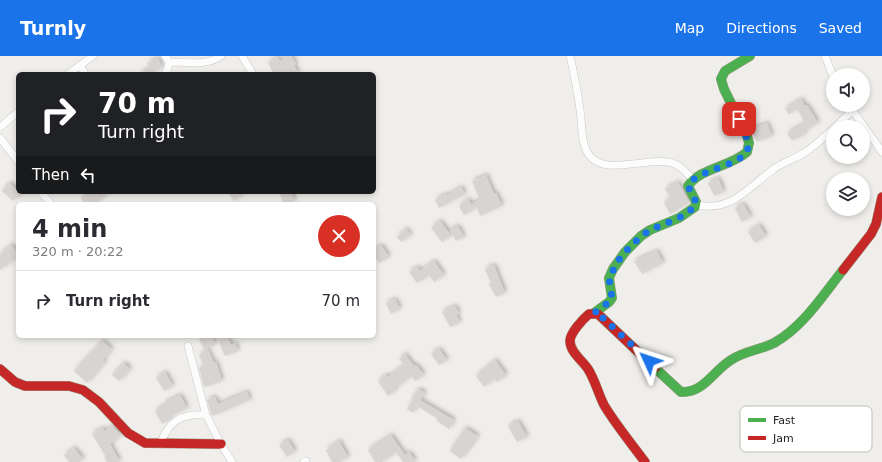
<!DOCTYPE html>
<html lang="en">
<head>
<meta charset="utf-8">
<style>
	:root { --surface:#fff; --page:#f2f2f3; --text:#2b2b33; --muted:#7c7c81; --line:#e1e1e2; --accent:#1a73e8 }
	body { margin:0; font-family:"DejaVu Sans",sans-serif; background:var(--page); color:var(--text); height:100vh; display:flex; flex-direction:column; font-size:15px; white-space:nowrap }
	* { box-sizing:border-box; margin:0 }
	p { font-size:13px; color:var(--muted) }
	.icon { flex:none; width:22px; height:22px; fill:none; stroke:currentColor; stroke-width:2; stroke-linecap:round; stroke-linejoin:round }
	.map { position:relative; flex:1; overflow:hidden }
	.drawer { position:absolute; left:16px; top:146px; width:360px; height:136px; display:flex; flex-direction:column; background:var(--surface); border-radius:6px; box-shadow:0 2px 6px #0003 }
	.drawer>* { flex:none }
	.banner { position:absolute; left:16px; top:16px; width:360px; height:122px; border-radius:6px; box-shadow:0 2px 6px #0003; background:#202124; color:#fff; overflow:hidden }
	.controls { position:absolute; left:826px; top:12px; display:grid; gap:8px }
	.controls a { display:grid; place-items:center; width:44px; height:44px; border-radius:50%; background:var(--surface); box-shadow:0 2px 6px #0003; font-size:20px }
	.pin { position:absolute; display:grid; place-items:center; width:34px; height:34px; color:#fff; margin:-17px; border-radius:8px; box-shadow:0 2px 6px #0006 }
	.me { position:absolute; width:44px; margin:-22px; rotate:312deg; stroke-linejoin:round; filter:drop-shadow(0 0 3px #0008) }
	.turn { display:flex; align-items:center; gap:14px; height:84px; padding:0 16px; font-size:18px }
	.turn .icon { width:52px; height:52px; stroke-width:2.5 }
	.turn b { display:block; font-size:28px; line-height:34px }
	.then { display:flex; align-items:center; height:38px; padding:0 16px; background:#0003; gap:8px; font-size:15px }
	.round { display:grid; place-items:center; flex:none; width:42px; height:42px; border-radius:21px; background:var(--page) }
	.headline { display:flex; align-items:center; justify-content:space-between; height:68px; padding:0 16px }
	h1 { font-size:24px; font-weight:700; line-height:30px }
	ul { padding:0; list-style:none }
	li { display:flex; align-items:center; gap:12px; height:60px; padding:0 16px; border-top:1px solid var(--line) }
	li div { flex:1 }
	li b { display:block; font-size:15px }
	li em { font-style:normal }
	header { display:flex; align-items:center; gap:24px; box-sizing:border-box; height:56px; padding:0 20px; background:var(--accent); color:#fff }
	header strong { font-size:19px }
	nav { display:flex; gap:22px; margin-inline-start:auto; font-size:14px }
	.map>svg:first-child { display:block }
	.building { fill:#d7d4d2; filter:url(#shadow) }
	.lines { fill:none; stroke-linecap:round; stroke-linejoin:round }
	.street-casing { stroke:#c9c8c7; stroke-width:8 }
	.fast-casing { stroke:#999a82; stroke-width:10 }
	.jam-casing { stroke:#999a82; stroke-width:10 }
	.street { stroke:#fdfcfc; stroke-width:7 }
	.fast { stroke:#4caf50; stroke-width:9 }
	.jam { stroke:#c62828; stroke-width:9 }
	.route { stroke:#1a73e8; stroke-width:7; stroke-dasharray:0 12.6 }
	.key { fill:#fff; stroke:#bdbdbd; stroke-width:1 }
	.key-label { font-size:11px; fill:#222 }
</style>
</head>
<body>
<header>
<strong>Turnly</strong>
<nav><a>Map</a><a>Directions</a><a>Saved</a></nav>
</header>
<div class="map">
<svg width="882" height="406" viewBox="0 0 882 406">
	<defs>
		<filter id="shadow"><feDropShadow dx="2" dy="-2" stdDeviation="2" flood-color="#0004"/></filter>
	</defs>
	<rect width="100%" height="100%" fill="#f0eeeb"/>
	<path class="building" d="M287 0H291L296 8 294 10 299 18H274L268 7 277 1 280 5Z
		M158 2 162 12 149 18H139L150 11 147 7Z
		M801 43 805 50 807 49 818 67 804 75 805 78 792 85 787 77 805 67 797 53 789 58 785 53Z
		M767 67 772 80 757 86 751 73Z
		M486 119 494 138 496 137 502 150 480 160 477 151 464 159 459 150 468 143 471 148 480 144 472 125Z
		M718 122 724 136 714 140 708 127Z
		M678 126 689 147 670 158 664 146 671 142 665 133Z
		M9 127 21 137 13 145 2 135Z
		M461 131 465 138 439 152 435 144 446 138 447 140Z
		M89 136H110L95 148H85L81 142Z
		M228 136H246L234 145Z
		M279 136H291L295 145 284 148Z
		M743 148 751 161 742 166 735 152Z
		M440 165 451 179 442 186 431 172Z
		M759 169 766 180 755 187 748 176Z
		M458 170 464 181 456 185 450 174Z
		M406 173 411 179 401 186 397 181Z
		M11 189 18 197V201L0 214V198Z
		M381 189 389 201 379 207 374 200V193Z
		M657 195 663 207 642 218 634 205Z
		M434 205 444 219 434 226 429 219 417 227 409 216 417 211 420 215Z
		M494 209 505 237 496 241 489 228 491 227 485 213Z
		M395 243 400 253 391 258 386 247Z
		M455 250 459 257 456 259 460 266 450 271 442 256Z
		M198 280H212L216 288 204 294Z
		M227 280 231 289 235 287 238 295 225 300 218 284Z
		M102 285 112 293 103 304 105 306 87 327 74 315Z
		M439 293 447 304 439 309 431 298Z
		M208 294 214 307 216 306 222 325 204 331 199 312 204 310 199 299Z
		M405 298 414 310 416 309 424 319 415 325 412 320 395 332 396 334 388 340 378 325 386 319 388 321 404 309 399 303Z
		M495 304 506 319 497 326 494 323 484 331 476 320Z
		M124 307 130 313 119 325 112 319Z
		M165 316 173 330 164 335 156 322Z
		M418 333 425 337 420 344 454 364 449 373 437 365 438 363 417 350 413 357 407 353 413 344 411 343Z
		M247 336 250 344 212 360 207 344 215 341 218 348Z
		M180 339 187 352 169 361 170 363 162 368 155 355 165 349 164 347Z
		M518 365 527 381 517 386 508 370Z
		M112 370 121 379 110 388 120 406H107L104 401H106L92 378 103 372 104 375Z
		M465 372 478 380 461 403 450 395Z
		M391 379 405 399 409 396 416 406H403L396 396 382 406H375L368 394Z
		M288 384 295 395 287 401 279 389Z
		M339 385 348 401 340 406H332L326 394Z
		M74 392 83 403 79 406H69L64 399Z"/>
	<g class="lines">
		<g class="street-casing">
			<path id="street" d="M165 0C171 6 169 11 165 18
				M242 0 253 18
				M570 0C574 18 578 36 580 54 582 65 581 81 585 91 597 127 649 97 675 108 682 111 688 118 693 124
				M825 0 833 20
				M169 6C185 6 208 10 221 0
				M80 9 85 18
				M68 18 93 0
				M849 49 882 96
				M0 71 18 56
				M835 71 852 55
				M0 82 18 105
				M41 136 51 148
				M696 149C733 156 748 131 774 113 783 106 795 103 804 97 815 90 824 81 833 73
				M188 290 206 359 221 388 232 406
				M160 388C169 365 181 357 206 359
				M304 406 306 405"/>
		</g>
		<g class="fast-casing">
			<path id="fast" d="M594 257 609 246 612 242 609 222 613 213 625 196 641 180 650 174 679 162 695 151 696 146 688 130C700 112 730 111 747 96L749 87 747 80 724 33 721 23 725 15 750 0
				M655 312 681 336C704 337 713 315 731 304 744 295 760 294 774 287 803 271 823 239 843 214"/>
		</g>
		<g class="jam-casing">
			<path id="jam" d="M843 214 871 178 876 168 882 141
				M0 313 15 326 25 330H69L83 334 99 346 128 377 145 387 221 388
				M645 406C631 387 616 369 604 349 598 337 595 324 588 313 582 304 570 296 570 285 570 277 583 263 589 258H598L655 312"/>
		</g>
		<use href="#street" class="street"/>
		<use href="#fast" class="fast"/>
		<use href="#jam" class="jam"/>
	</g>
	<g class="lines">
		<path class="route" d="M649 305 602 261 594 257 609 246 612 242 609 222 618 205 625 196 641 180 650 174 679 162 695 151 696 146 688 130C694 115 735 111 747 96L749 87 739 63"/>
	</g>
	<rect x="740" y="350" width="132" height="46" rx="6" class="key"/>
	<rect x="748" y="362" width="18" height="4" fill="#4caf50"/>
	<rect x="748" y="380" width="18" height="4" fill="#c62828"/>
	<g class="key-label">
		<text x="773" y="368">Fast</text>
		<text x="773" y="386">Jam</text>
	</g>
</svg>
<div class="controls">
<a><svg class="icon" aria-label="sound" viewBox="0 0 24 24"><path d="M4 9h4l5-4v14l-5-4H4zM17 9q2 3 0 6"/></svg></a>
<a><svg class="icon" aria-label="search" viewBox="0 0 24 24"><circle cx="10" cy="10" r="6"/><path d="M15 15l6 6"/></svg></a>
<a><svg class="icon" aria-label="layers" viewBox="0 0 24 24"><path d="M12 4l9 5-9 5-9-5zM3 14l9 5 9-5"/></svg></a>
</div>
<div class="pin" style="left:739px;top:63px;background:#d93025"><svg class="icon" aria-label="arrive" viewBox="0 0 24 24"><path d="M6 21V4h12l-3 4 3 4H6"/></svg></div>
<svg class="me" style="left:649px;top:305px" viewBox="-20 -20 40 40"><path d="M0-17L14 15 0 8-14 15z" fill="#1a73e8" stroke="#fff" stroke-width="4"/></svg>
<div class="banner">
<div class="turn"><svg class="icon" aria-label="right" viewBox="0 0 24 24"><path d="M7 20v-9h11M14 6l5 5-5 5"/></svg><div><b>70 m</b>Turn right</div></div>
<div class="then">Then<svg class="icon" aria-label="left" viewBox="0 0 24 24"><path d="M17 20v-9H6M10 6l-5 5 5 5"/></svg></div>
</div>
<section class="drawer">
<div class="headline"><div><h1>4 min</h1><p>320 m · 20:22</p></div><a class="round" style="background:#d93025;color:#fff"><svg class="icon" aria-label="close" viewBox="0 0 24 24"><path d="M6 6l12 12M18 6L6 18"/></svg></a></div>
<ul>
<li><svg class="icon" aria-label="right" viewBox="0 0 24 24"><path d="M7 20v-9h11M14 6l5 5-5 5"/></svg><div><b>Turn right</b></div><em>70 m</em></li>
</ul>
</section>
</div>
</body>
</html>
